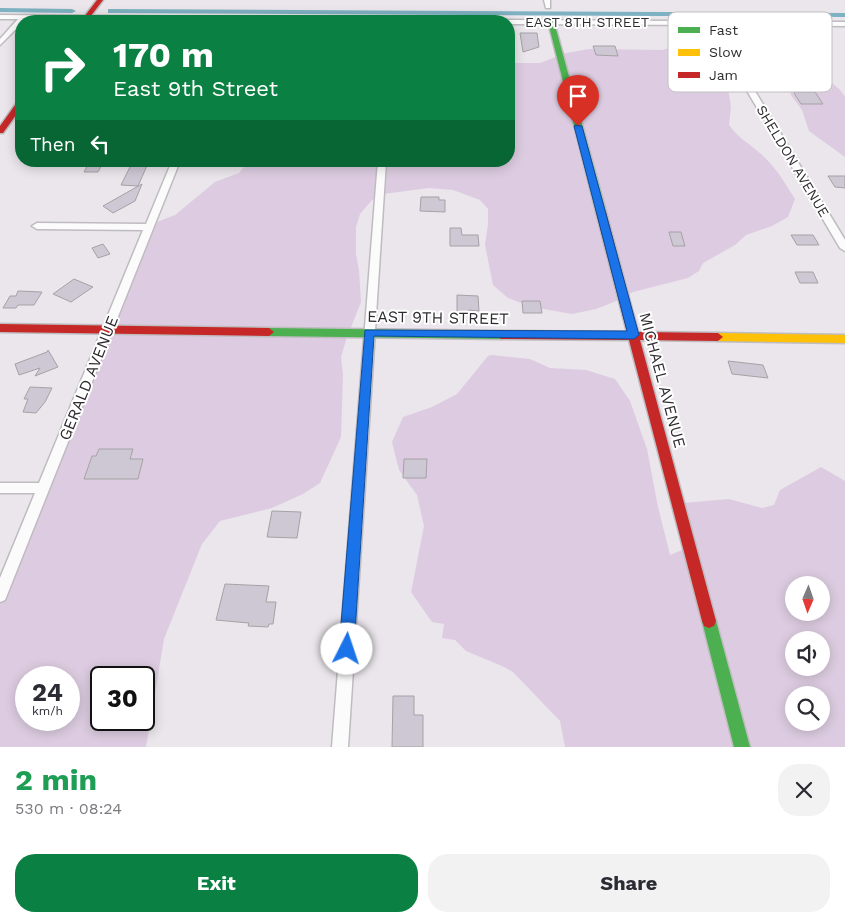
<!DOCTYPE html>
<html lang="en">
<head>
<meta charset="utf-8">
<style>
	:root { --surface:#fff; --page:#f2f2f3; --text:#2b2b33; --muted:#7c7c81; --accent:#0b8043 }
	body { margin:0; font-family:"Work Sans",sans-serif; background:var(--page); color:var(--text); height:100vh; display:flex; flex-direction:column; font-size:19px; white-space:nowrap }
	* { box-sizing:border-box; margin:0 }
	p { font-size:16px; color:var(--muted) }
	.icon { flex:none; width:28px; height:28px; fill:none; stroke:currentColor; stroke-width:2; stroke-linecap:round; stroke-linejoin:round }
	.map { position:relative; height:747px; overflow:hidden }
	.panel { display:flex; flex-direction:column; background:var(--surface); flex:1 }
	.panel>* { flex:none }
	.guide { position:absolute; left:15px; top:15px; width:500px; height:152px; border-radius:20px; box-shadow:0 2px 12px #0003; background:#0b8043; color:#fff; overflow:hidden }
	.needle { width:32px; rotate:182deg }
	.controls { position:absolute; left:785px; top:576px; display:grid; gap:10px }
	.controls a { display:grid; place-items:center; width:45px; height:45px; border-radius:50%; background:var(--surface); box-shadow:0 2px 12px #0003; font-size:25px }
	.speed { position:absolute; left:15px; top:666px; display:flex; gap:10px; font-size:25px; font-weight:700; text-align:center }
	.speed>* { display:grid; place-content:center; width:65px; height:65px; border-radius:50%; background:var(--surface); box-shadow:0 2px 12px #0003; line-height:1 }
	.speed small { font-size:12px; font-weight:400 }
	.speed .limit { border:2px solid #111; border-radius:8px; background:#fff; color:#111 }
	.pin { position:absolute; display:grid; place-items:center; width:42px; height:42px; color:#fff; margin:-51px -21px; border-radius:50% 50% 50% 0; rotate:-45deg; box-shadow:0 0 5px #0007 }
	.pin .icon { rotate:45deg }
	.me { position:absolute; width:55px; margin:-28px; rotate:4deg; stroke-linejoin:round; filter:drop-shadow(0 0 4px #0008) }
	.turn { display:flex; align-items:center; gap:18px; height:105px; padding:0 15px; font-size:22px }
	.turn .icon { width:65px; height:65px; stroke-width:2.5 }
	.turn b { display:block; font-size:35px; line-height:42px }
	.then { display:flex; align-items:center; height:48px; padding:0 15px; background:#0003; gap:10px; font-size:19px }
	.round { display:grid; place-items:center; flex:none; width:52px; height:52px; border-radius:20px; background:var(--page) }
	.head { display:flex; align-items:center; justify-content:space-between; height:85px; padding:0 15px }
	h1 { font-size:30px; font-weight:700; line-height:38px; color:#1e9e55 }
	.action { display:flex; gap:10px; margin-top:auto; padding:10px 15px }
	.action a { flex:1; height:58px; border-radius:20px; background:var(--accent); color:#fff; font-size:20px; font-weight:700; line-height:58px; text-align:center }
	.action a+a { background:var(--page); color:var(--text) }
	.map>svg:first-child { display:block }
	.green { fill:#ddcce1; fill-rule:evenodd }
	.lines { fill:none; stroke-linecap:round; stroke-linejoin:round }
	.canal { fill:#7eb1c1; fill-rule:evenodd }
	.building { fill:#cdc8d4; stroke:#a5a2a6 }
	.street-casing { stroke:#bfbcc0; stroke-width:3 }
	.fast-casing { stroke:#bfbcc0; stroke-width:3 }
	.slow-casing { stroke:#bfbcc0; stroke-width:3 }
	.jam-casing { stroke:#bfbcc0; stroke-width:3 }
	.street { fill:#fcfbfc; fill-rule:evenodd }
	.fast { fill:#4caf50; fill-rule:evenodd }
	.slow { fill:#ffc107; fill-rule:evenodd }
	.jam { fill:#c62828; fill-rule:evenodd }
	.route { fill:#1a73e8; stroke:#114b97 }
	.labels { text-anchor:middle; stroke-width:4; stroke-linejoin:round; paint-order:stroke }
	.far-street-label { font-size:14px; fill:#2e2c2f; stroke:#fff }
	.street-label { font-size:16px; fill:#2e2c2f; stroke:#fff }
	.key { fill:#fff; stroke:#c0c0c1; stroke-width:1 }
	.key-label { font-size:14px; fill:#2e2c2f }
</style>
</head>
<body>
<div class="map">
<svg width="845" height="747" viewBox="0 0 845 747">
	<rect width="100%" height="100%" fill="#eae6eb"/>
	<path class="green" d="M740 34C761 38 789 46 806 59 811 63 816 71 822 76 831 83 840 87 845 97V157L809 131 802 110 791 95 784 75 769 58Z
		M700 39 712 49 728 88 731 107 729 125C738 138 750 144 761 154 776 167 785 183 795 199L788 217 772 226 746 235 735 245 703 263 699 271 688 278 633 292 614 302 596 309 572 314 532 307 508 298 493 285 485 245 488 224V209L480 200 453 190 429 188 383 194 372 200 360 214 356 227V254L359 270 361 302 346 340 341 357 343 375 341 437 320 483 303 494 272 508 220 521 202 544 164 639 146 747H0V591L149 225 175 215 215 182 239 173 249 161H509V63H540L566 53 589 49 662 50ZM26 678H69V720H26ZM101 678H144V720H101Z
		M492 355 530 359 550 368 586 370 615 379 630 401 647 449 658 507 670 555 694 545 683 503 729 499 762 508 774 505 780 490 821 467 845 481V747H565L560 721 513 672 502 666 466 651 455 640 442 638 444 624 432 622 411 592 424 526 417 495 399 470 392 442 403 417 432 407 457 394 488 356ZM794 585H821V612H794ZM794 640H821V668H794ZM794 695H821V722H794Z"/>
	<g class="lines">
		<path class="canal" d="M0 8 72 9 76 11 72 13 0 12Z
			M108 9 845 13V17L111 13H108Z"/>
	</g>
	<path class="building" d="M520 33H537L539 47 523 52Z
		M593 46H615L618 56 596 55Z
		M795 92H815L823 104H801L794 93Z
		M90 161H104L98 172H84Z
		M133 161H149L138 186 121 185Z
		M828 176H845V188L835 187Z
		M142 184 135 201 113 213 103 206Z
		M421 197H439V200H445V212L420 211Z
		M450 228H461L462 235H478L479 246H450Z
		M669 232H681L685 246H673Z
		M791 235H813L819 245H797Z
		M103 244 110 254 98 258 92 248Z
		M795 272H813L818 283H800Z
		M74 279 93 287 71 302 53 294Z
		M18 291 42 292 34 305H18L16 308H3L10 296H16Z
		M457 295 478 296 479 311 469 310V315L457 314Z
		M522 301H540L542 313H523Z
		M48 350 58 367 35 376 40 368 19 375 15 364 47 352Z
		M728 361 763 365 768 378 732 374Z
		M30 387 52 388 45 402 36 413 23 412 28 399H24Z
		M99 449H133L130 459H143L138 479H84L92 456H96Z
		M404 459H427L426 478H403Z
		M272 511 301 512 297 538 267 537Z
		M225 584 269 586 266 602H276L273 624H269L268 627 248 626 249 623 216 620Z
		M393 696H414V715H423V747H392Z"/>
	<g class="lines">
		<g class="street-casing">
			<path id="street" d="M544 0H550V8H546Z
				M0 15 464 19 467 21 25 19 21 21V24L0 45V39L18 19H0Z
				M506 21 509 20 845 22V26L715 25 845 240V251L840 248 708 25 509 24V21Z
				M172 161H180L7 595 5 600 0 602V578L35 493H0V483H39L143 230 37 229 32 226 37 223 146 224Z
				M378 161H386L348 747H332Z"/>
		</g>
		<g class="fast-casing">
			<path id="fast" d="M551 20 554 22 606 212 604 214H598L596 212 548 22Z
				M269 328 501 331 506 335 501 339 269 336 264 332Z
				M709 614 714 616 716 621 750 747H734L702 621 704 616Z"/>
		</g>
		<g class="slow-casing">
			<path id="slow" d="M718 333 845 335V343L718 341 713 337Z"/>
		</g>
		<g class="jam-casing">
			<path id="jam" d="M97 0H103L87 21H81Z
				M18 101H21V108L3 133H0V126Z
				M601 209 606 212 638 332 718 333 723 337 718 341 640 340 716 621 714 626 709 628 704 626 702 621 629 340 501 339 496 335 501 331 627 332 596 212Z
				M0 324 269 328 274 332 269 336 0 332Z"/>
		</g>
		<use href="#street" class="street"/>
		<use href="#fast" class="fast"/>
		<use href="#slow" class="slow"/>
		<use href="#jam" class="jam"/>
	</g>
	<path class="route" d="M575 125 582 126 639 335 634 339 374 336 354 649 352 655 347 657 341 655 339 649 365 330 627 331 574 126Z"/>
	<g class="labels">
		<g class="far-street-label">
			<text x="587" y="27">EAST 8TH STREET</text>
			<text transform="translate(793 161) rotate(59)" y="5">SHELDON AVENUE</text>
		</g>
		<g class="street-label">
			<text transform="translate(438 317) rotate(1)" y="6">EAST 9TH STREET</text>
			<text transform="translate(88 378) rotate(-68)" y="6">GERALD AVENUE</text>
			<text transform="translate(663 380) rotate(75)" y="6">MICHAEL AVENUE</text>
		</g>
	</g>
	<rect x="668" y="12" width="164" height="80" rx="8" class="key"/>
	<rect x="678" y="27" width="22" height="6" fill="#4caf50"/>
	<rect x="678" y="49" width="22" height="7" fill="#ffc107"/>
	<rect x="678" y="72" width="22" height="6" fill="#c62828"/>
	<g class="key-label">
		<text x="709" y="35">Fast</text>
		<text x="709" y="57">Slow</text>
		<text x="709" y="80">Jam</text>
	</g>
</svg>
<div class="controls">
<a><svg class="needle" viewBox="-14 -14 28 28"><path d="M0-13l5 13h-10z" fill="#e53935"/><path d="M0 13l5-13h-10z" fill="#7c7c81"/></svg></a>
<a><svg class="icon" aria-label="sound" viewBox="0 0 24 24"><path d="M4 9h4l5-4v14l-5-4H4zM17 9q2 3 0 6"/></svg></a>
<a><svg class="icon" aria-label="search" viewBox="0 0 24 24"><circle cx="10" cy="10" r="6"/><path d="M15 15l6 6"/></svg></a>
</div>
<div class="speed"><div>24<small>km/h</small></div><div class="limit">30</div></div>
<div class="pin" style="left:578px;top:126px;background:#d93025"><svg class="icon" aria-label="arrive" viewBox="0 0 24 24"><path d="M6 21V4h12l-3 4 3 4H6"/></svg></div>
<svg class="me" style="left:347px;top:649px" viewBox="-20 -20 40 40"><circle r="19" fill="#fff"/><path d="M0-13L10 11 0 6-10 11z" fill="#1a73e8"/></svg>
<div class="guide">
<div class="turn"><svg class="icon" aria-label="right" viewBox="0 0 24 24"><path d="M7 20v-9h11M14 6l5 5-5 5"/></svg><div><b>170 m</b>East 9th Street</div></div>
<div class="then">Then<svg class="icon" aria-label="left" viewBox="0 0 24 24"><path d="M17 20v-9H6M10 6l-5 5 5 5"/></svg></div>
</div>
</div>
<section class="panel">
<div class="head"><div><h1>2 min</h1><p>530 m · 08:24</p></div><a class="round"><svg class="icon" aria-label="close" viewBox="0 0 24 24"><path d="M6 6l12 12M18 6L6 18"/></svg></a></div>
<div class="action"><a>Exit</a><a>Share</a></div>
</section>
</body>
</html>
